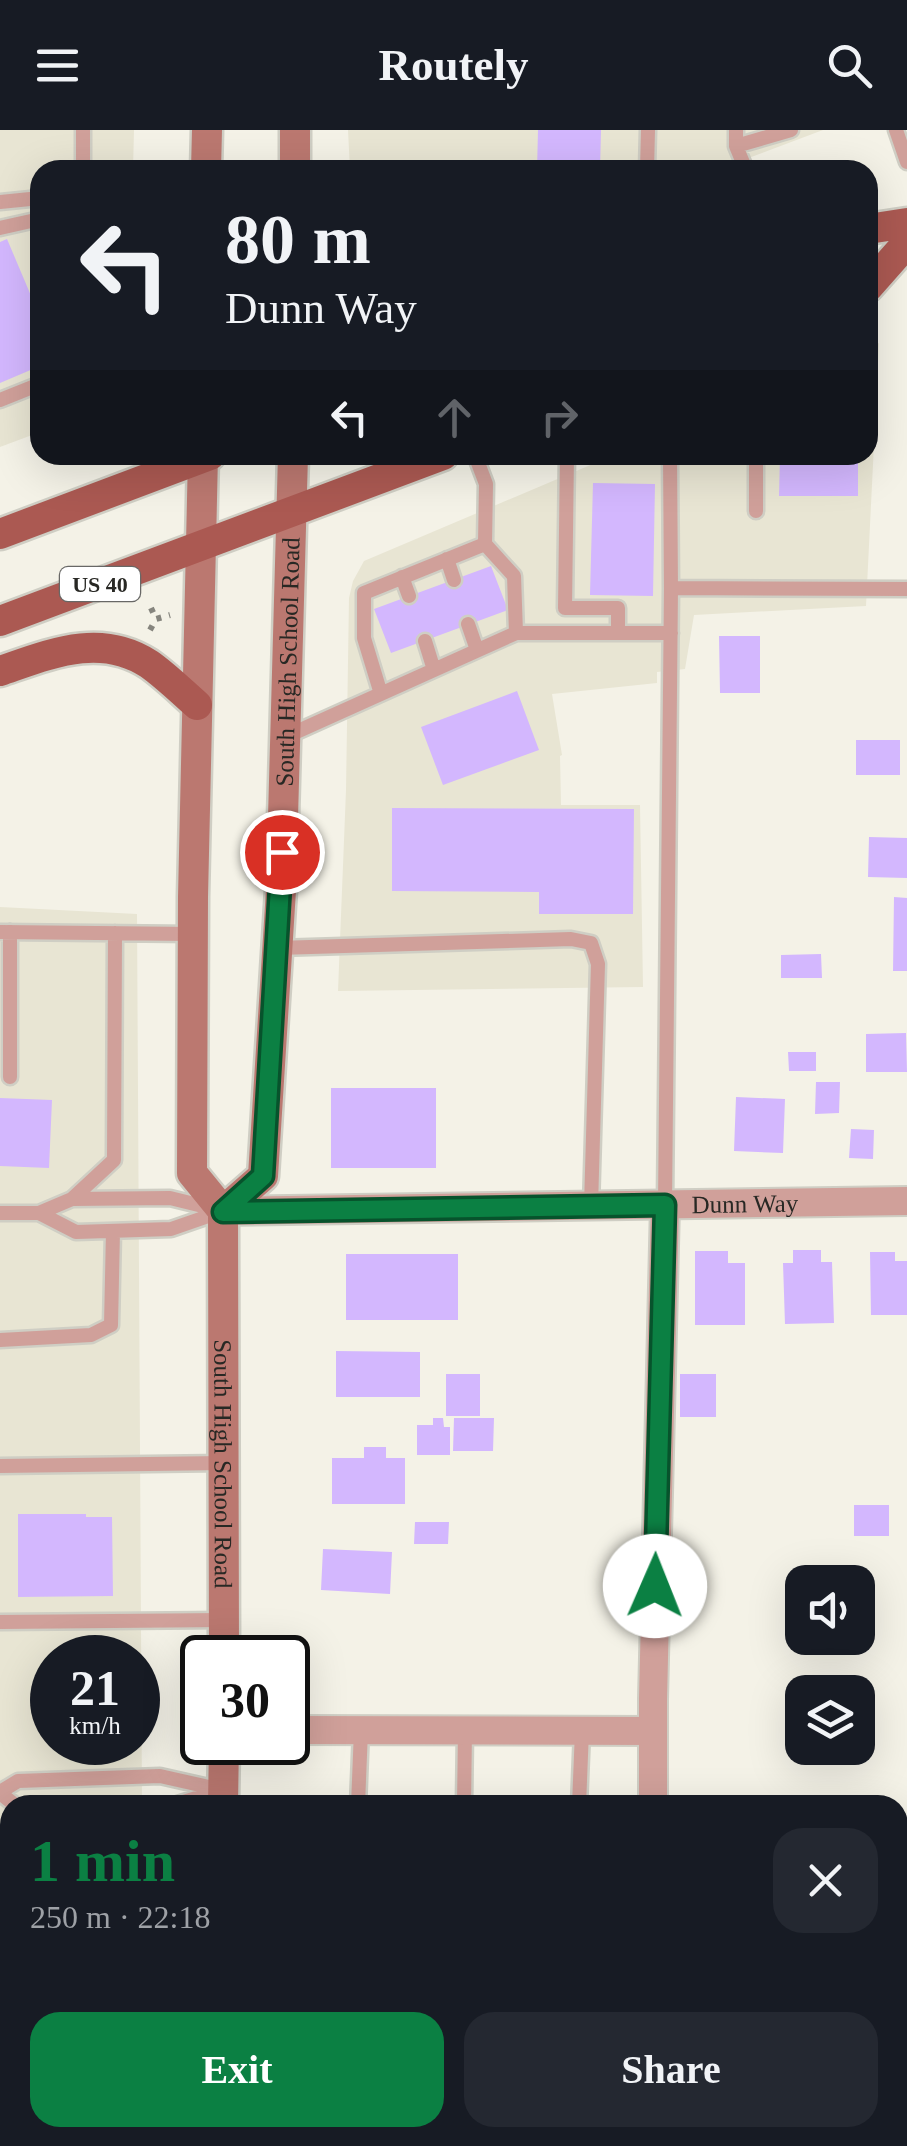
<!DOCTYPE html>
<html lang="en">
<head>
<meta charset="utf-8">
<style>
	:root { --surface:#171b24; --page:#242831; --text:#f1f3f6; --muted:#9ea1a6; --accent:#0b8043 }
	body { margin:0; font-family:"Times New Roman",serif; background:var(--page); color:var(--text); height:100vh; display:flex; flex-direction:column; font-size:38px; white-space:nowrap }
	* { box-sizing:border-box; margin:0 }
	p { font-size:32px; color:var(--muted) }
	.icon { flex:none; width:55px; height:55px; fill:none; stroke:currentColor; stroke-width:2; stroke-linecap:round; stroke-linejoin:round }
	.map { position:relative; flex:1; overflow:hidden }
	.drawer { position:absolute; left:0px; top:1665px; width:908px; height:352px; display:flex; flex-direction:column; background:var(--surface); border-radius:30px 30px 0 0; box-shadow:0 10px 40px #0002 }
	.drawer>* { flex:none }
	.top-card { position:absolute; left:30px; top:30px; width:848px; height:305px; border-radius:30px; box-shadow:0 10px 40px #0002; background:#171b24; color:var(--text); overflow:hidden }
	.buttons { position:absolute; left:785px; top:1435px; display:grid; gap:20px }
	.buttons a { display:grid; place-items:center; width:90px; height:90px; border-radius:20px; background:var(--surface); box-shadow:0 10px 40px #0002; font-size:50px }
	.speed { position:absolute; left:30px; top:1505px; display:flex; gap:20px; font-size:50px; font-weight:700; text-align:center }
	.speed>* { display:grid; place-content:center; width:130px; height:130px; border-radius:50%; background:var(--surface); box-shadow:0 10px 40px #0002; line-height:1 }
	.speed small { font-size:25px; font-weight:400 }
	.speed .limit { border:5px solid #111; border-radius:15px; background:#fff; color:#111 }
	.pin { position:absolute; display:grid; place-items:center; width:85px; height:85px; color:#fff; margin:-42px; border:5px solid #fff; border-radius:50%; box-shadow:0 2px 10px #0007 }
	.me { position:absolute; width:110px; margin:-55px; rotate:1deg; stroke-linejoin:round; filter:drop-shadow(0 0 8px #0008) }
	.turn { display:flex; align-items:center; gap:35px; height:210px; padding:0 30px; font-size:45px }
	.turn .icon { width:130px; height:130px; stroke-width:2.5 }
	.turn b { display:block; font-size:70px; line-height:85px }
	.lanes { display:flex; align-items:center; height:95px; padding:0 30px; background:#0003; justify-content:center; gap:50px; direction:ltr }
	.lanes .off { opacity:.35 }
	.round { display:grid; place-items:center; flex:none; width:105px; height:105px; border-radius:30px; background:var(--page) }
	.summary { display:flex; align-items:center; justify-content:space-between; height:170px; padding:0 30px }
	h1 { font-size:60px; font-weight:800; line-height:75px; color:var(--accent) }
	.button { display:flex; gap:20px; margin-top:auto; padding:20px 30px }
	.button a { flex:1; height:115px; border-radius:30px; background:var(--accent); color:#fff; font-size:40px; font-weight:800; line-height:115px; text-align:center }
	.button a+a { background:var(--page); color:var(--text) }
	header { display:flex; justify-content:space-between; align-items:center; height:130px; padding:0 30px; background:var(--surface); font-size:45px; font-weight:800 }
	.map>svg:first-child { display:block }
	.built { fill:#e8e5d3; fill-rule:evenodd }
	.building { fill:#d3b7fe }
	.lines { fill:none; stroke-linecap:round; stroke-linejoin:round }
	.lane-casing { stroke:#cfcec4; stroke-width:19 }
	.street-casing { stroke:#cfcec4; stroke-width:32 }
	.secondary-casing { stroke:#cfcec4; stroke-width:35 }
	.primary-casing { stroke:#cfcec4; stroke-width:35 }
	.path { stroke:#86857e; stroke-width:6; stroke-dasharray:5 8; stroke-linecap:butt }
	.lane { stroke:#d0a09a; stroke-width:14 }
	.street { stroke:#d0a09a; stroke-width:28 }
	.secondary { stroke:#bb7870; stroke-width:30 }
	.primary { stroke:#ab5952; stroke-width:30 }
	.route-casing { stroke:#07532c; stroke-width:25 }
	.route { stroke:#0b8043; stroke-width:18 }
	.labels { text-anchor:middle; stroke-width:8; stroke-linejoin:round; paint-order:stroke }
	.shield { fill:#fff; stroke:#686866; stroke-width:2.5 }
	.shield-label { font-size:22px; font-weight:bold; fill:#282824 }
	.street-label { font-size:25px; fill:#282824; stroke:#fff }
</style>
</head>
<body>
<header><svg class="icon" aria-label="menu" viewBox="0 0 24 24"><path d="M4 6h16M4 12h16M4 18h16"/></svg>Routely<svg class="icon" aria-label="search" viewBox="0 0 24 24"><circle cx="10" cy="10" r="6"/><path d="M15 15l6 6"/></svg></header>
<div class="map">
<svg width="907" height="2016" viewBox="0 0 907 2016">
	<rect width="100%" height="100%" fill="#f4f2e7"/>
	<path class="built" d="M0 0H134L133 40H40V302L0 317Z
		M348 0H823L717 40H350Z
		M879 213 866 476 694 485 685 539 657 542V553L552 564 562 625 560 626 561 675H640L643 857 338 861 346 660 349 468 353 451 364 431 614 325H868V218Z
		M0 777 137 784 142 1675H10V2008H143V2016H0ZM52 1528H138V1612H52Z"/>
	<path class="building" d="M538 0H601L600 40H537Z
		M7 109 40 187V236L0 253V112Z
		M780 325H858V366H779Z
		M593 353 655 354 653 466 590 465Z
		M491 436 508 480 391 523 374 479Z
		M719 506H760V563H720Z
		M517 561 539 620 443 655 421 597Z
		M856 610H900V645H856Z
		M392 678 634 679 633 784H539V762L392 761Z
		M869 707 907 708V748L868 747Z
		M894 767 907 768V841H893Z
		M821 824 822 848H781V825Z
		M906 903 907 942H866V904Z
		M788 922H816V941H789Z
		M816 952H840L839 983 815 984Z
		M331 958H436V1038H331Z
		M736 967 785 969 783 1023 734 1021Z
		M0 968 52 970 49 1038 0 1036Z
		M851 999 874 1000 873 1029 849 1028Z
		M793 1120H821V1132H832L834 1193 785 1194 783 1133H793Z
		M695 1121H728V1133H745V1195H695Z
		M870 1122H895V1131H907V1185H871Z
		M346 1124H458V1190H346Z
		M336 1221 420 1222V1267H336Z
		M446 1244H480V1286H446Z
		M680 1244H716V1287H680Z
		M433 1288H443L444 1297H450V1325H417V1295H433Z
		M454 1288H494L493 1321H453Z
		M364 1317H386V1328H405V1374H332V1328H364Z
		M854 1375H889V1406H854Z
		M18 1384H86V1387H112L113 1466 18 1467Z
		M415 1392H449L448 1414H414Z
		M323 1419 392 1422 390 1464 321 1460Z
		M898 2005H906V2016H859V2008H898Z
		M331 2008H606V2016H331Z
		M771 2008H819V2016H771Z
		M688 2009H726V2016H688Z"/>
	<g class="lines">
		<g class="lane-casing">
			<path id="lane" d="M736 0V16L746 40
				M896 0 907 32
				M736 16 791 0
				M83 40V0
				M647 40 648 0
				M0 72 40 68
				M0 98 40 89
				M0 270 40 254
				M475 325 486 354 485 414 514 446 516 503
				M567 325 565 478H618V503
				M756 381V325
				M447 429 454 450
				M402 447 409 466
				M671 458 907 459
				M468 494 477 520
				M425 511 434 540
				M381 564 364 508V463L485 414
				M285 607 516 503H671
				M0 802 193 804
				M278 818 571 809 591 813 598 834 591 1076
				M10 947V802
				M170 1068 223 1081 171 1099 76 1102 39 1083 72 1069Z
				M72 1069 114 1030 115 803
				M665 1075 671 458 670 325
				M0 1083H39
				M0 1210 91 1205 111 1195 113 1101
				M0 1336 223 1333
				M0 1492 224 1490
				M0 1662 18 1651 160 1646 222 1660
				M0 1663 15 1675
				M174 1675 222 1660
				M358 1675 361 1600
				M464 1675 465 1600
				M579 1675 582 1601"/>
		</g>
		<g class="street-casing">
			<g id="street">
				<path id="s1" d="M223 1081 907 1071"/>
				<path d="M288 1600 653 1601"/>
				<path d="M653 1675V1569L665 1075"/>
				<path d="M656 2008V2016"/>
			</g>
		</g>
		<g class="secondary-casing">
			<g id="secondary">
				<path d="M206 40 207 0"/>
				<path d="M295 40V0"/>
				<path id="s2" d="M203 325 193 767 192 1043 223 1081 224 1528"/>
				<path id="s3" d="M223 1081 263 1046 281 760 293 325"/>
				<path d="M223 1675 224 1612"/>
				<path d="M225 2008V2016"/>
			</g>
		</g>
		<g class="primary-casing">
			<path id="primary" d="M868 99 907 93
				M868 157 907 113
				M0 404 210 325
				M0 491 443 325
				M0 541C50 524 100 502 149 534 166 546 181 561 197 575"/>
		</g>
		<path class="path" d="M151 478 156 489
			M150 500 156 489 170 485"/>
		<use href="#lane" class="lane"/>
		<use href="#street" class="street"/>
		<use href="#secondary" class="secondary"/>
		<use href="#primary" class="primary"/>
	</g>
	<g class="lines">
		<g class="route-casing">
			<path id="route" d="M282 722 263 1046 223 1082 665 1075 655 1456"/>
		</g>
		<use href="#route" class="route"/>
	</g>
	<g class="labels">
		<rect class="shield" x="60" y="437" width="80" height="34" rx="8"/>
		<g class="shield-label">
			<text x="100" y="462">US 40</text>
		</g>
		<g class="street-label">
			<text dy="9" stroke="none"><textPath href="#s3" startOffset="568">South High School Road</textPath></text>
			<text dy="9" stroke="none"><textPath href="#s1" startOffset="522">Dunn Way</textPath></text>
			<text dy="9" stroke="none"><textPath href="#s2" startOffset="1020">South High School Road</textPath></text>
		</g>
	</g>
</svg>
<div class="buttons">
<a><svg class="icon" aria-label="sound" viewBox="0 0 24 24"><path d="M4 9h4l5-4v14l-5-4H4zM17 9q2 3 0 6"/></svg></a>
<a><svg class="icon" aria-label="layers" viewBox="0 0 24 24"><path d="M12 4l9 5-9 5-9-5zM3 14l9 5 9-5"/></svg></a>
</div>
<div class="speed"><div>21<small>km/h</small></div><div class="limit">30</div></div>
<div class="pin" style="left:282px;top:722px;background:#d93025"><svg class="icon" aria-label="arrive" viewBox="0 0 24 24"><path d="M6 21V4h12l-3 4 3 4H6"/></svg></div>
<svg class="me" style="left:655px;top:1456px" viewBox="-20 -20 40 40"><circle r="19" fill="#fff"/><path d="M0-13L10 11 0 6-10 11z" fill="#0b8043"/></svg>
<div class="top-card">
<div class="turn"><svg class="icon" aria-label="left" viewBox="0 0 24 24"><path d="M17 20v-9H6M10 6l-5 5 5 5"/></svg><div><b>80 m</b>Dunn Way</div></div>
<div class="lanes"><svg class="icon" aria-label="left" viewBox="0 0 24 24"><path d="M17 20v-9H6M10 6l-5 5 5 5"/></svg><svg class="icon off" aria-label="ahead" viewBox="0 0 24 24"><path d="M12 20V5M6 11l6-6 6 6"/></svg><svg class="icon off" aria-label="right" viewBox="0 0 24 24"><path d="M7 20v-9h11M14 6l5 5-5 5"/></svg></div>
</div>
<section class="drawer">
<div class="summary"><div><h1>1 min</h1><p>250 m · 22:18</p></div><a class="round"><svg class="icon" aria-label="close" viewBox="0 0 24 24"><path d="M6 6l12 12M18 6L6 18"/></svg></a></div>
<div class="button"><a>Exit</a><a>Share</a></div>
</section>
</div>
</body>
</html>
